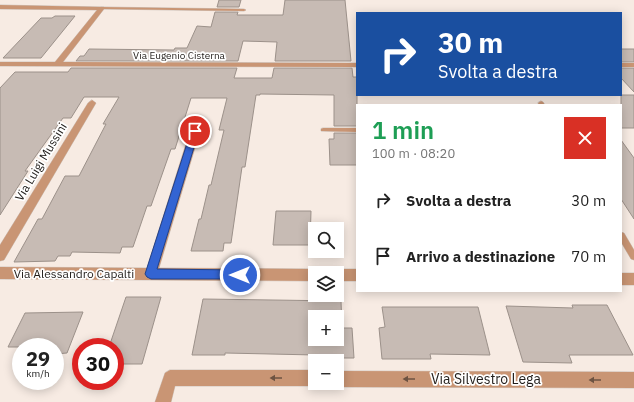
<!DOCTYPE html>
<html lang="it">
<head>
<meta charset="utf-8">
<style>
	:root { --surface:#fff; --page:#f6f6f6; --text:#222; --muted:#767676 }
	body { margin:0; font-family:"IBM Plex Sans",sans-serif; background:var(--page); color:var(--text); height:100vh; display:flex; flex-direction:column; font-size:15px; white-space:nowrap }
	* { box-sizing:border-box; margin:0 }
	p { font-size:13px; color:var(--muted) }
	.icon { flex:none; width:22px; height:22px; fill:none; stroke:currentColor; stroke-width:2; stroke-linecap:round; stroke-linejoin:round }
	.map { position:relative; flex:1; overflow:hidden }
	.panel { position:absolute; left:356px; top:104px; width:266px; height:188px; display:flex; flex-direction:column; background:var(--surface); border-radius:0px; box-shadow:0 2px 10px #0003 }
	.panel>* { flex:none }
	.hud { position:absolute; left:356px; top:12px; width:266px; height:84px; border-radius:0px; box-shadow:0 2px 10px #0003; background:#1a4fa0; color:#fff; overflow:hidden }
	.buttons { position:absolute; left:308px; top:222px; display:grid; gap:8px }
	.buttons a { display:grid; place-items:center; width:36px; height:36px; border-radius:0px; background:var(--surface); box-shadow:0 2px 10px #0003; font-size:20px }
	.speed { position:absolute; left:12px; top:338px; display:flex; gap:8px; font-size:20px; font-weight:700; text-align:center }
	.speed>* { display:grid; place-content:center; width:52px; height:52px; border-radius:50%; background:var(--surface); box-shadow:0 2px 10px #0003; line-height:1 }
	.speed small { font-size:10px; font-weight:400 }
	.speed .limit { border:6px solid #d22; background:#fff; color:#111 }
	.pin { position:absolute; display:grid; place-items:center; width:34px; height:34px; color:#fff; margin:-17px; border:2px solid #fff; border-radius:50%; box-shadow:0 1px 4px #0007 }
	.me { position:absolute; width:44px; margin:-22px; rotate:270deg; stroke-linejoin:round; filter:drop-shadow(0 0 3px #0008) }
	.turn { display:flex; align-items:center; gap:14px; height:84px; padding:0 16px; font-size:18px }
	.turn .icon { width:52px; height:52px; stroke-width:2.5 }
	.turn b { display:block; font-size:28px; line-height:34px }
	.round { display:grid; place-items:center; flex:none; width:42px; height:42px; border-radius:0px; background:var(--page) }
	.head { display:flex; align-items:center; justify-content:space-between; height:68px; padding:0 16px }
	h1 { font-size:24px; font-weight:600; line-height:30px; color:#1e9e55 }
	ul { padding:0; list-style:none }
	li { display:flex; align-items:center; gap:12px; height:56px; padding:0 16px }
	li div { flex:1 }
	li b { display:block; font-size:15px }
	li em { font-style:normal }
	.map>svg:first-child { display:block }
	.building { fill:#c7bbb4; stroke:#9c918a; fill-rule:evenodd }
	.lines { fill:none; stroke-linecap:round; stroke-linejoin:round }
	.service-casing { stroke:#d0c6bf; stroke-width:1 }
	.minor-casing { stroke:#d0c6bf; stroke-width:1 }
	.service { fill:#c99574; fill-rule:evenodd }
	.minor { fill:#c99574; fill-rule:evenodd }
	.oneway { fill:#6d5342 }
	.route { fill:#3364d3; stroke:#214189 }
	.labels { text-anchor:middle; stroke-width:3.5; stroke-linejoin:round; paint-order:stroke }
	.far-street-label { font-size:10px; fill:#211d1a; stroke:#fff }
	.street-label { font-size:12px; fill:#211d1a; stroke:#fff }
	.near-street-label { font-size:14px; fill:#211d1a; stroke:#fff }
</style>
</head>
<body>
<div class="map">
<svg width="634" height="402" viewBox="0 0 634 402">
	<rect width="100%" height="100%" fill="#f7ebe3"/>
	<path class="building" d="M219 0H241L239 7H217Z
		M285 0H345L351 61H275L277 42 243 41 238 61H76L80 56H84L89 49 174 50 175 48H187L197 26 211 27 215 12H238L237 15H283Z
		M55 16H75L41 58H3L41 18H52Z
		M621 49H634V62H621Z
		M71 68H237L234 78H272L274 68H352L353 77H357V126H334V95L260 94V95H256L245 167H242L231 243H224L223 251H191L199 219H201L209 185H211L224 130H219L227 98H191L175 149H171L151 206H147L133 247H122L120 253 72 252 70 256H58L55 261 14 262 38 219H42L65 176H79L106 124H103L119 97H84L71 118H63L25 171H28L0 215V88L15 72H68Z
		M621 68H634V92L621 78Z
		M621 95H634V128H621Z
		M334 133H357V165H330L329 139H334Z
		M621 140 634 158V219L621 199Z
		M276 211H311L310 245H273Z
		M126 297H161L142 364H115V347H109Z
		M203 299 341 301 342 328H352L354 358H315V355L225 353V355H192ZM315 317H337V339H315Z
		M572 305H607L633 355H569L572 363 523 362 506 306 573 308Z
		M382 307H478L490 355 430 354 431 359H382L379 328 385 327Z
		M83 312 67 353 55 354V347H8L25 313Z"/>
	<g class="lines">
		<g class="service-casing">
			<path id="service" d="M101 7 244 9 246 10 244 11 102 9H101Z
				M541 101 543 102 545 105H539L538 103Z
				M323 128H357V132L321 131V129Z
				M621 232 624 233 634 250V260L631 259 621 242Z"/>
		</g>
		<g class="minor-casing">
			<path id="minor" d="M0 5 104 7V9L63 62 357 63V67L0 66V62H55L97 10 0 9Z
				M621 63H634V67H621Z
				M92 100 96 103 4 260 0 261V245L88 103Z
				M195 128 200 131 159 268 315 269 320 273H315V281L0 279V267L147 268 190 131Z
				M337 269H357V281H337V273H332Z
				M621 273H634V285H621Z
				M170 370H315V383H320L315 386H175L171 402H155L165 373Z
				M337 371 634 372V388L337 387 331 383H337Z"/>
		</g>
		<use href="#service" class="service"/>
		<use href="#minor" class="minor"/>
	</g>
	<defs><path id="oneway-solid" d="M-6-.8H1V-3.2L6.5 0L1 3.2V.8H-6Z"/></defs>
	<g class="oneway">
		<use href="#oneway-solid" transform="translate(276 378) rotate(-180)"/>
		<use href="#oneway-solid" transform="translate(409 379) rotate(-180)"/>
		<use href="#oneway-solid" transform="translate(595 380) rotate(-180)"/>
	</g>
	<path class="route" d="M195 128 199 131 157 269 240 270 244 271 246 275 244 278 240 279H151L147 277 145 274 191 131Z"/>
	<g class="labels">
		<g class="far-street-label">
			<text x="179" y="59">Via Eugenio Cisterna</text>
		</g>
		<g class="street-label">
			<text transform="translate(41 162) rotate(-59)" y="4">Via Luigi Mussini</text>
			<text x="74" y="278">Via Alessandro Capalti</text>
		</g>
		<g class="near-street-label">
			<text x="486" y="384">Via Silvestro Lega</text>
		</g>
	</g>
</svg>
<div class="buttons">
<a><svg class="icon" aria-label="search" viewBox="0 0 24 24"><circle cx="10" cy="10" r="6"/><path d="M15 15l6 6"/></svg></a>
<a><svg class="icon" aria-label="layers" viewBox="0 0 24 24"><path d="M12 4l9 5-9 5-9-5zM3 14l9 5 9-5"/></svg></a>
<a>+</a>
<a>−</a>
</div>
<div class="speed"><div>29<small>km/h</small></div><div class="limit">30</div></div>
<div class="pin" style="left:195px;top:131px;background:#d93025"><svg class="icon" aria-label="arrive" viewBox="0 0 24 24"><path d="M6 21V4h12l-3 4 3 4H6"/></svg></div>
<svg class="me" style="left:240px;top:275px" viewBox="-20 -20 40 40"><circle r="17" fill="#3364d3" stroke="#fff" stroke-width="3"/><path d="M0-11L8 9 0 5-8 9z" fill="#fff"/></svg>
<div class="hud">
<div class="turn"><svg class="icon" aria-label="right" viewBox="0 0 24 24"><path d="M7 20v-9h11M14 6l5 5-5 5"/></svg><div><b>30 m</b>Svolta a destra</div></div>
</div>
<section class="panel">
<div class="head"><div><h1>1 min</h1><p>100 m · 08:20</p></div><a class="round" style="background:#d93025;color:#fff"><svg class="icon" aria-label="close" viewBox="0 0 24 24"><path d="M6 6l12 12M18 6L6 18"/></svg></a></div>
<ul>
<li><svg class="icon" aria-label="right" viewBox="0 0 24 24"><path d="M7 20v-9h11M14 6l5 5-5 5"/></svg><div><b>Svolta a destra</b></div><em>30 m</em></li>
<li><svg class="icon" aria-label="arrive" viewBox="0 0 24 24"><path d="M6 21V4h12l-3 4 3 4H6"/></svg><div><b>Arrivo a destinazione</b></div><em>70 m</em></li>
</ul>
</section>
</div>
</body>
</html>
